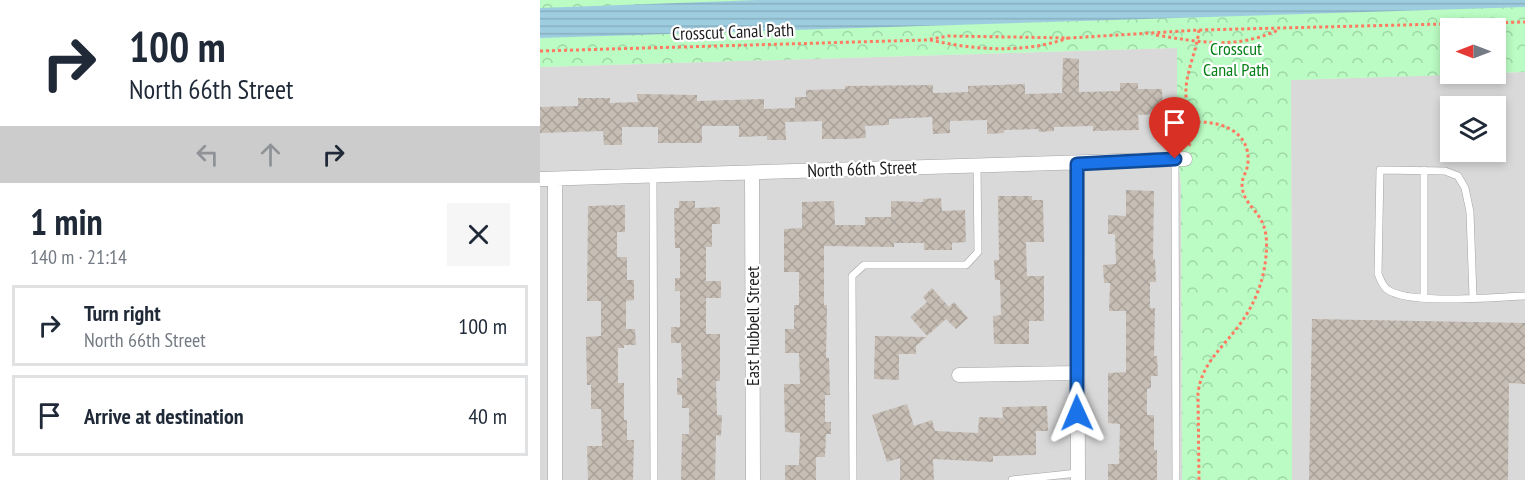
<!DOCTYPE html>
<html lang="en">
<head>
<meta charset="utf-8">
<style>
	:root { --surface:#fff; --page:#f6f6f7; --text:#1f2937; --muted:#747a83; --line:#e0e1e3 }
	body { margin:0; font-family:"PT Sans Narrow",sans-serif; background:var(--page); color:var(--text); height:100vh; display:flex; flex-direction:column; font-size:22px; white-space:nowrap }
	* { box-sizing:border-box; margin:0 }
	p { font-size:20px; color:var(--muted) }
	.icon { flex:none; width:33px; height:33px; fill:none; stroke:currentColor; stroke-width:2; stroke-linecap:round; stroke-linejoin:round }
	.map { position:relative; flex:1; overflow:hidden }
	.details { display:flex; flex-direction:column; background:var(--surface); width:540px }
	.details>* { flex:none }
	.banner { background:#fff; color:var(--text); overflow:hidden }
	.needle { width:39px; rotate:270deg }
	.buttons { position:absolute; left:900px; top:18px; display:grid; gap:12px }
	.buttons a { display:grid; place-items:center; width:66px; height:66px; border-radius:0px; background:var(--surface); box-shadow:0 3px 9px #0003; font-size:30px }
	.pin { position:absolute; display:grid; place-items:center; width:51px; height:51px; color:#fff; margin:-62px -26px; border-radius:50% 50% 50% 0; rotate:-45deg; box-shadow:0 0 6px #0007 }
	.pin .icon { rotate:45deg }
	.me { position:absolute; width:66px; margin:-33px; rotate:359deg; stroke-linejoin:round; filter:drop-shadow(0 0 4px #0008) }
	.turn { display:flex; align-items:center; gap:21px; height:126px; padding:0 30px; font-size:27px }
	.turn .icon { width:78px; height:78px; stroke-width:2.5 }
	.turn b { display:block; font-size:42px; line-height:51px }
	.lanes { display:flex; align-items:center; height:57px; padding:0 30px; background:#0003; justify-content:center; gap:30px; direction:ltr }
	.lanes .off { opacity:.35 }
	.round { display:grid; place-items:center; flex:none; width:63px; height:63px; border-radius:0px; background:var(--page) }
	.headline { display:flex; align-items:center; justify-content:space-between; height:102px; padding:0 30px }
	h1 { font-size:36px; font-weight:700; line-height:45px }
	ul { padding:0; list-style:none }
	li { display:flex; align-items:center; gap:18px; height:81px; margin:0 12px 9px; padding:0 18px; border:3px solid var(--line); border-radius:0px }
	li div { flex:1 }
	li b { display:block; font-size:22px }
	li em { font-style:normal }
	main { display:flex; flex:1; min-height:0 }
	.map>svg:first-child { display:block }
	.residential { fill:#dad9d9; fill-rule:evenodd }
	.park { fill:url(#park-crowns) }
	.water { fill:url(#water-rules) }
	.building { fill:url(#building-cross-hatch) }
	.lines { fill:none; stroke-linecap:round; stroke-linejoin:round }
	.lane-casing { stroke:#a3a3a3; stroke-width:8 }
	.street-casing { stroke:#a3a3a3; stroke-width:15 }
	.path { stroke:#ff7a61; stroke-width:3; stroke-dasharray:3 3; stroke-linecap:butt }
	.lane { stroke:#fff; stroke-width:7 }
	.street { stroke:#fff; stroke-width:14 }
	.route-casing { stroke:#114b97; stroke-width:15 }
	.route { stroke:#1a73e8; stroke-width:10 }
	.labels { text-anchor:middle; stroke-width:4.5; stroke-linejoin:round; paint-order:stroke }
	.street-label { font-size:18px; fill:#1c1c1c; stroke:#fff }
	.park-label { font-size:18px; fill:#057f16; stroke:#fff }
</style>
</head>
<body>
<main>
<section class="details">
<div class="banner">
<div class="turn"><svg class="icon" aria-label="right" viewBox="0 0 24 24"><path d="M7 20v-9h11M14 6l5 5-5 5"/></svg><div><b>100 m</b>North 66th Street</div></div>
<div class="lanes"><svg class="icon off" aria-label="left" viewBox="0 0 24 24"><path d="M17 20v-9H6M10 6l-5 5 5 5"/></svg><svg class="icon off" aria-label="ahead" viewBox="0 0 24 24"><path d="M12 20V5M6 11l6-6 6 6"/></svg><svg class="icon" aria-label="right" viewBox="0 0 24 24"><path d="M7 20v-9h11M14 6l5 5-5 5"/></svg></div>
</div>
<div class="headline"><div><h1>1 min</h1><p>140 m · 21:14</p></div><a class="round"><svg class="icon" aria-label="close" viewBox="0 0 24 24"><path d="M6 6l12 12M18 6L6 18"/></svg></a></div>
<ul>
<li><svg class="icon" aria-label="right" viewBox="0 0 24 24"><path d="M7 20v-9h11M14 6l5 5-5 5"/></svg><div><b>Turn right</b><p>North 66th Street</p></div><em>100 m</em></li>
<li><svg class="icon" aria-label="arrive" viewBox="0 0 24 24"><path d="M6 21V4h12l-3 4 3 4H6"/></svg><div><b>Arrive at destination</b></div><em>40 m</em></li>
</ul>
</section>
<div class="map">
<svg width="985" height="480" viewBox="0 0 985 480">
	<defs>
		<pattern id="park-crowns" width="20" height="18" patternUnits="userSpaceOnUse" patternTransform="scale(1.5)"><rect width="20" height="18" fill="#bafcc3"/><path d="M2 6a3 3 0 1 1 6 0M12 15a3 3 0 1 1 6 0" fill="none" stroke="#9fd7a7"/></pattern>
		<pattern id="water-rules" width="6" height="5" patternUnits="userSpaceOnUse" patternTransform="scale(1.5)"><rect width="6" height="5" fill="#9ecddf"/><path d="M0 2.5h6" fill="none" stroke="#88afbf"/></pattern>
		<pattern id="building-cross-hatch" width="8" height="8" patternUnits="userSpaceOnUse" patternTransform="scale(1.5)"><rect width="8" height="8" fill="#c6bdb4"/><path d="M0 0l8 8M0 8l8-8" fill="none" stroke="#aaa29a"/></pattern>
	</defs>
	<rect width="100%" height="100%" fill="#eeebe1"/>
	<path class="residential" d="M637 48V144L641 185 642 480H0V67Z
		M985 72V480H752L751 80ZM910 106H956V152H910Z"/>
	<path class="park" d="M0 0H985V72L956 73V28H910V74H945L751 80 752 480H642L641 185 637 144V48L0 67Z"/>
	<path class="water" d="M218 0H985V7L0 38V8Z"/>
	<path class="building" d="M523 58 539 59V92L580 91V83H598V89H622L623 114 598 115 599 130 553 131V126L514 127V131L499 132 498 129 464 130V133L447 134V120L410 121V133L393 134 392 117 349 119V125L325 126 326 138 307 139H282V121L245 122 246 140H227V136L199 137V126H162V143H118V127H82V145H64L63 131 0 133V107L38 106V98H70V103L98 102 97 94 157 95V101L224 99V109L255 108V97H266V90L305 89V86L393 85V93L428 92V86L485 84V94L522 93Z
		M586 190 614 191 613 259H615L616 282H610V308H615L614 356H617L618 376H611V388L607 389V415H614V450H617V480H568V464H579L580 424 568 423V373L586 372V311H569L570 283H564L563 265 576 264 575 234H568V215L586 216Z
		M458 196H492V200H503L504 242H486L487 276H504V321H489V344H454L453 316 461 315 460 280H455L454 260H459Z
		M401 198 402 211 425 210 426 242 412 243V250H384V243H354V247L284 246V305H287L286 358H289L290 395H285V422H291V434H286L285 457H276V480H245V465H259L260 433 245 432 244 384H260L259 353H245V329H254V305H259V272H244V229L262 228V202L294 201 295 225H325V217H351V201L383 202V199Z
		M139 201H155V208L180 207V224H172V247H166V281H181V298H166V334H180V381H176L177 415H182L181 436 176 435 175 480H141L142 434H149V408H142V395H137V378H142L141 343H131V327H140V291H135V278H140V248H135L134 208H139Z
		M85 205V232H77V257H87V280H94V300L86 301V329H95L96 345H84V348H78V383H84V420H87V440H94L93 480H48L47 446H62L61 409H51V385H47L46 337 61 336V301H47L48 206Z
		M392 288 409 307 414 302 428 318 416 329 406 319 387 336 370 317 387 302 383 297Z
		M772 319 985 323V384L969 383 968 480H769Z
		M335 336 386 337 376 346V354H359V380L334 379Z
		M367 404 374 426 392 420 395 431 438 433 439 417 463 418 462 407 507 406 508 431H496V455L453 456V462L393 459 394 480H360V458L347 462 332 415Z"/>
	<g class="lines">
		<g class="lane-casing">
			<path id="lane" d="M635 159 636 480
				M884 170V298
				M113 175 114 480
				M933 297 930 212 925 188 918 176 905 171 840 170 838 274C841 280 842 286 848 290 870 305 955 297 985 296
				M313 480 312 276 324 265H426L438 252 437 166
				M472 480 538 473"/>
		</g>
		<g class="street-casing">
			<path id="street" d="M537 164 538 480
				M212 173 213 480
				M0 179 645 159
				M15 179V480
				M419 375 536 373"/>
		</g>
		<path class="path" d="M659 30C656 60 631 97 659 122 684 122 710 133 708 162 708 170 702 177 702 184 702 202 717 209 723 224 727 233 727 246 726 256 724 280 715 304 700 324 683 348 662 362 658 393L659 480
			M616 35C660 42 695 50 738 30
			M390 40C435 50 483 54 528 38
			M0 51 386 40 408 36 530 38 659 30 985 22
			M649 146 659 122"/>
		<use href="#lane" class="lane"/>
		<use href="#street" class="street"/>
	</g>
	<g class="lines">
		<g class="route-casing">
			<path id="route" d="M537 413V164L635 159"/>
		</g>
		<use href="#route" class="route"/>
	</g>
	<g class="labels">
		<g class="street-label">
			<text transform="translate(193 32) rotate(-2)" y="6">Crosscut Canal Path</text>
			<text transform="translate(322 169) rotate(-2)" y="6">North 66th Street</text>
			<text transform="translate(213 326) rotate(-90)" y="6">East Hubbell Street</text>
		</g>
		<g class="park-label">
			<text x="696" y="55">Crosscut<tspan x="696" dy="21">Canal Path</tspan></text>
		</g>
	</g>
</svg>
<div class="buttons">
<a><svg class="needle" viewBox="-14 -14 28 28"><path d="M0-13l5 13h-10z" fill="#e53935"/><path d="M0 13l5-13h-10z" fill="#747a83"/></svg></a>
<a><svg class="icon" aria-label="layers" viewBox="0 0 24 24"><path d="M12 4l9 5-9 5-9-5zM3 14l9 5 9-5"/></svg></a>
</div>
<div class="pin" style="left:635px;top:159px;background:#d93025"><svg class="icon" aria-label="arrive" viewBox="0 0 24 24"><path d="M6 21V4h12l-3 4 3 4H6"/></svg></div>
<svg class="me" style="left:537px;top:413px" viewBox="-20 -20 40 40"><path d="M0-17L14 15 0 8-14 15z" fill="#1a73e8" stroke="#fff" stroke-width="4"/></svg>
</div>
</main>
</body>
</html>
